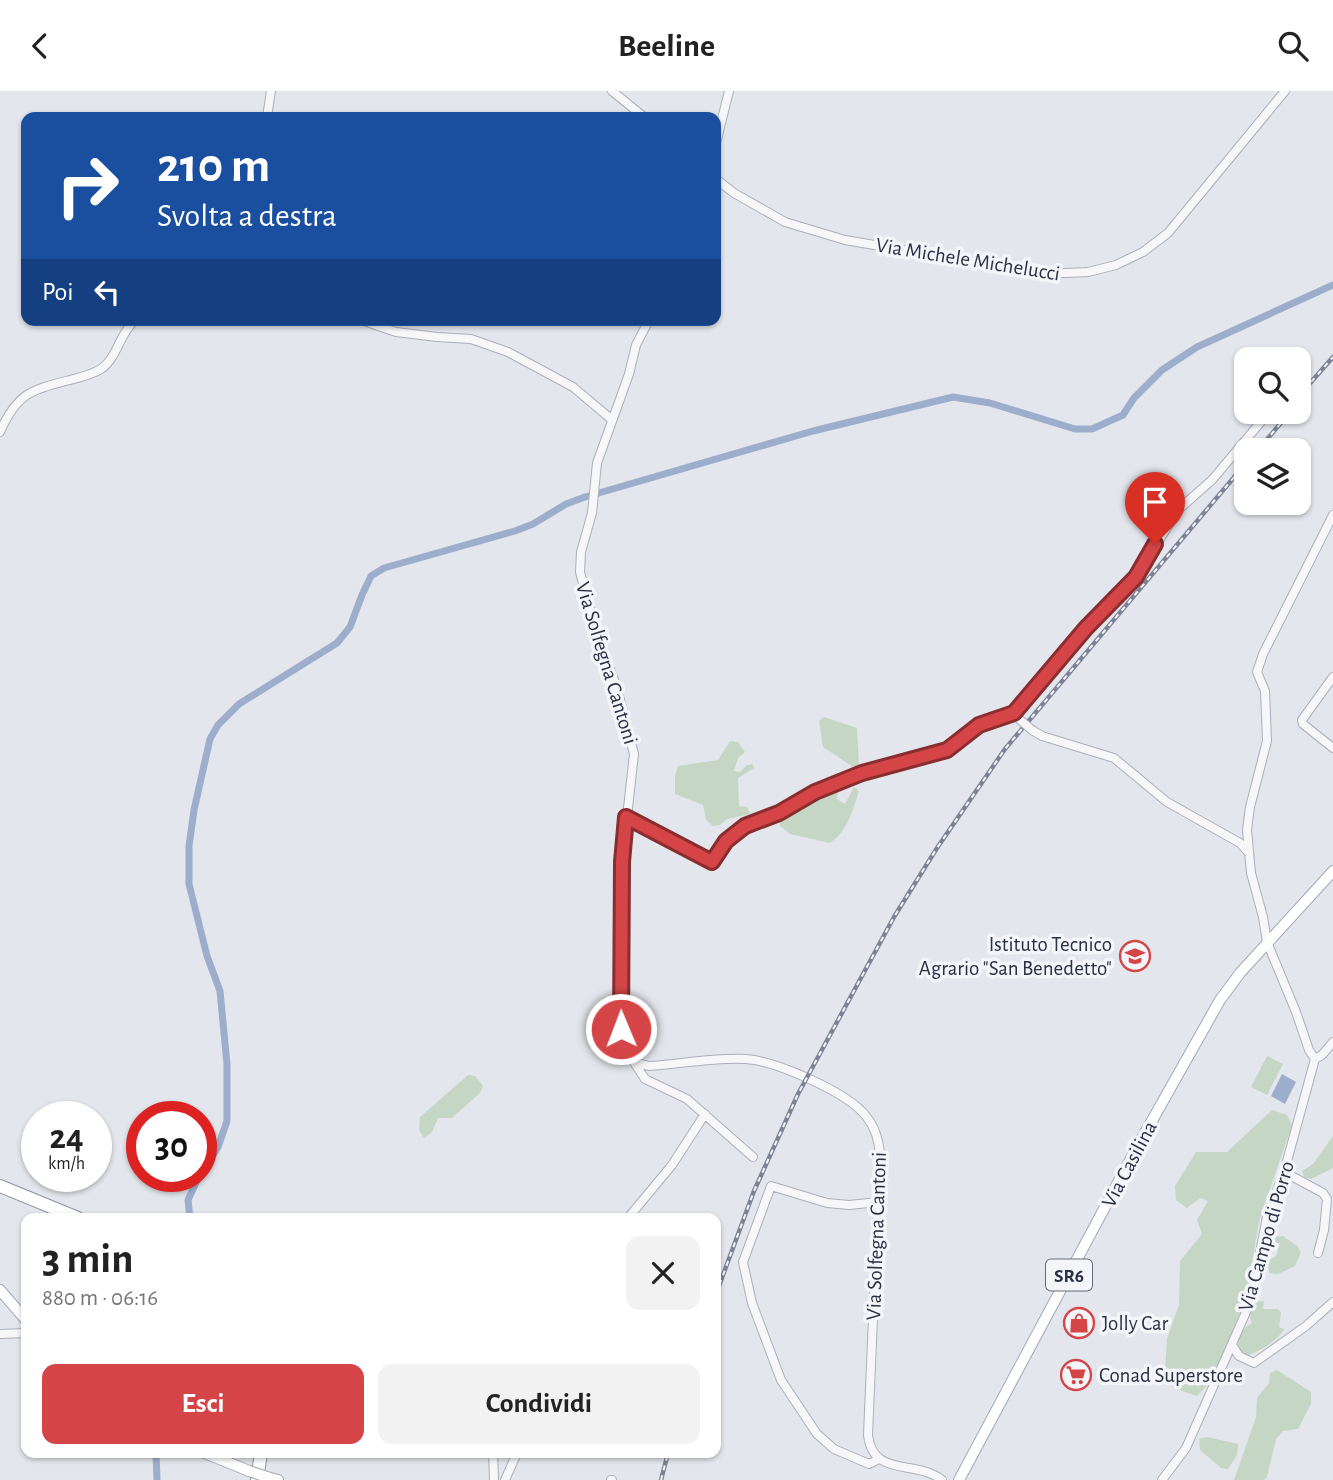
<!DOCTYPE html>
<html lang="it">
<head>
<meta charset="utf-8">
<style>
	:root { --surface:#fff; --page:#f2f2f2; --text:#222; --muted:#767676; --accent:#d54548 }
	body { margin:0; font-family:"Alegreya Sans",sans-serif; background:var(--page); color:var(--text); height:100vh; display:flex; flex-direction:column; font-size:26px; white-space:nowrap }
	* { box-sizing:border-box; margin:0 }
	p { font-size:23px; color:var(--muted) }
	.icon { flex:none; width:38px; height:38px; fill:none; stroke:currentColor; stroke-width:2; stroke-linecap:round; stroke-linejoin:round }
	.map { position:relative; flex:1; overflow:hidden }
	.drawer { position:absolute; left:21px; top:1122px; width:700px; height:245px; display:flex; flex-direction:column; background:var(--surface); border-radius:14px; box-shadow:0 2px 5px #0004 }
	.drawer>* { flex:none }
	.hud { position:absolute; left:21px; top:21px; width:700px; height:214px; border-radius:14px; box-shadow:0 2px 5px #0004; background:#1a4fa0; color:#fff; overflow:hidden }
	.fabs { position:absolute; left:1234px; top:256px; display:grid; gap:14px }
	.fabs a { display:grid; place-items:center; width:77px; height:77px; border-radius:14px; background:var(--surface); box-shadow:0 2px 5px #0004; font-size:35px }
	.speed { position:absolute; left:21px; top:1010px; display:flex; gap:14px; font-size:35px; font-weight:700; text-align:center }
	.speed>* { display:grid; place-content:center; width:91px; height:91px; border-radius:50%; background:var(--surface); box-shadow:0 2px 5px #0004; line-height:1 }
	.speed small { font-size:18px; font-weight:400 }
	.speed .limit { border:10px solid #d22; background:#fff; color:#111 }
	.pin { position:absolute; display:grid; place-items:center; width:60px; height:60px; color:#fff; margin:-72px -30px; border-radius:50% 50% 50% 0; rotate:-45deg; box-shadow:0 0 7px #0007 }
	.pin .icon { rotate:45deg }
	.me { position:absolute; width:77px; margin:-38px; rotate:359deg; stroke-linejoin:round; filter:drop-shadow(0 0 5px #0008) }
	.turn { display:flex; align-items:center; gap:24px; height:147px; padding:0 21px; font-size:32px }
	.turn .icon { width:91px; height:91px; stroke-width:2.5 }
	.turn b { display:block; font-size:49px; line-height:60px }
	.then { display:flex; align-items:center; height:66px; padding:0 21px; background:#0003; gap:14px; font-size:26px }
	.round { display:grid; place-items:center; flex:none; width:74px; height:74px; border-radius:14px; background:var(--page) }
	.summary { display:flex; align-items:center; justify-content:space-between; height:119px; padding:0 21px }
	h1 { font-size:42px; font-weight:600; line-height:52px }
	.primary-button { display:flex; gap:14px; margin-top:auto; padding:14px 21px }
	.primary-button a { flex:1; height:80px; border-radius:14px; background:var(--accent); color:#fff; font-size:28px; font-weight:600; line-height:80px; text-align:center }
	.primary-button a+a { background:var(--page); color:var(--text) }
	header { display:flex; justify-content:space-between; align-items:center; height:91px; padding:0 21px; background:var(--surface); font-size:32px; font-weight:600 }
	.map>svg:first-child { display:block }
	.green { fill:#c6d6c4 }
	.water { fill:#9daecd }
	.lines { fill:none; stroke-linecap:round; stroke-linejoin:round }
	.canal { stroke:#9daecd; stroke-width:7 }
	.minor-casing { stroke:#acafba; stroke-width:10 }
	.major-casing { stroke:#a2a8b8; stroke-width:12 }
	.highway-casing { stroke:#8a91a3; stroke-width:14 }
	.minor { stroke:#f7f7fa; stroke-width:8 }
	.major { stroke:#fff; stroke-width:10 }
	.highway { stroke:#fff; stroke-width:12 }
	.rail-casing { stroke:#7c8396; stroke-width:4.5 }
	.rail { stroke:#f3f5f9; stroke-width:2; stroke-dasharray:5; stroke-linecap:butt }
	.minor-bridge-casing { stroke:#acafba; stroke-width:10; stroke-linecap:butt }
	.major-bridge-casing { stroke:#a2a8b8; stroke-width:12; stroke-linecap:butt }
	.minor-bridge { stroke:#f7f7fa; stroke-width:8 }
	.major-bridge { stroke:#fff; stroke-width:10 }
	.route-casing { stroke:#8a2d2f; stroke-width:18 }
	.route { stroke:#d54548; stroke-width:12 }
	.labels { text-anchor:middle; stroke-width:7; stroke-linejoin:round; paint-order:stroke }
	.shield { fill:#f3f5f9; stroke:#666b7b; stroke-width:2 }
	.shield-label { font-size:19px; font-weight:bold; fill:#2a3045 }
	.street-label { font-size:21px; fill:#2a3045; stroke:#f3f5f9 }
	.poi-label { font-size:21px; fill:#2a3045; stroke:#f3f5f9; text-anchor:start }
</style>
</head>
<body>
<header><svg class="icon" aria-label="back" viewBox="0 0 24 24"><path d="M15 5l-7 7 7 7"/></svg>Beeline<svg class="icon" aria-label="search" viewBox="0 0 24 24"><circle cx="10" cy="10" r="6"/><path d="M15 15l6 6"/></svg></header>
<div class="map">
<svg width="1333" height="1389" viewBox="0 0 1333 1389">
	<rect width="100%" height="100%" fill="#e3e6ec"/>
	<path class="green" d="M824 626 857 637 859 674 853 676 823 656 819 630Z
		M730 650 738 651 745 661 738 667 734 680 740 681 747 674 753 673 754 677 738 687 739 715 747 716 750 723 727 728 720 734 713 735 706 729 703 714 675 703V685L678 675 718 669Z
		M838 696 837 708 845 713 854 696 859 700C853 719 847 741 830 752L790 743 780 735V727L824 698Z
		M1267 965 1283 973 1267 1004 1251 996Z
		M468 984 475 985 483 995 480 1002 452 1027H438L432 1041 424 1047 419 1039 420 1026Z
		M1272 1019 1287 1024 1292 1034 1259 1130 1247 1203 1214 1287 1197 1305 1173 1297 1165 1277 1167 1248 1179 1214 1180 1170 1202 1143 1197 1129 1208 1110 1200 1107 1187 1117 1176 1109 1175 1095 1196 1061H1227Z
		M1333 1045V1077L1311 1088 1304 1086 1302 1080 1313 1073Z
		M1283 1145 1297 1155 1301 1161 1295 1175 1278 1183 1270 1182 1266 1171 1276 1165 1280 1152 1272 1153 1268 1150 1271 1146Z
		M1264 1210 1263 1218H1278L1281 1222 1279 1236 1284 1238C1280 1248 1257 1262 1246 1265L1238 1258C1237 1248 1242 1237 1252 1232L1250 1226 1253 1211Z
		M1277 1279 1311 1301V1313L1298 1338 1283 1340 1276 1348 1267 1386 1264 1389H1234L1256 1326 1257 1307 1269 1292 1270 1282Z
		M1207 1346 1238 1353 1237 1364 1228 1378 1221 1377 1200 1359 1199 1348Z"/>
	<path class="water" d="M1282 983 1296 991 1285 1013 1271 1005Z"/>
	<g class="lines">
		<path class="canal" d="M201 1082 218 1056 227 1030V973L220 900 207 865 189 793V755L194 719 210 648 218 634 239 613 337 552 350 536 362 504 371 485 384 477 515 440 533 433 566 413 585 406 813 340 953 306 990 312 1075 338H1092L1123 324 1134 307 1162 279 1197 256 1333 194
			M190 1127 188 1109 199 1085
			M156 1362 157 1389"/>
		<g class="minor-casing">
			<path id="minor" d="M612 0 644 26
				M267 26 271 0
				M716 52 729 0
				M716 88 734 102 785 131 845 149 1043 183 1088 181 1116 174 1143 161 1168 142 1285 0
				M361 229 396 241 437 246 471 248 508 261 573 296 611 328
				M649 229 636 254 629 283 597 372 592 422 581 461 580 481 598 548 616 594 634 663 622 771 621 938 630 965 638 972 649 975C681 973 715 966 746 968 776 970 847 1001 866 1025 875 1036 879 1050 880 1064L868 1344C873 1387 915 1368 942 1389
				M0 341C17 302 31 299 70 289 81 286 91 284 101 278 118 266 119 243 135 229
				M1333 586 1302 629 1303 633 1333 657
				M1014 622 1086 537 1136 486 1178 419 1212 389 1270 320
				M1032 639 1042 645 1114 667 1167 711 1240 752 1248 761
				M627 726 712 771 726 750 745 735 779 722 815 700 862 682 947 659 979 634 1010 623 1014 622 1019 628
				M632 968 645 988 687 1008 753 1066
				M1315 968 1322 964 1333 951
				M1284 1081 1323 1102 1327 1108 1324 1139 1318 1162
				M879 1111 849 1114 827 1112 771 1095 743 1171 752 1212 781 1289 817 1343 834 1358 869 1373 879 1368
				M628 1127 672 1074 705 1023
				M0 1243 26 1242
				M1232 1254 1239 1265 1254 1272 1306 1235 1333 1211
				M493 1362 494 1389
				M505 1389 517 1362
				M611 1389H612
				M1162 1389 1186 1357 1250 1212 1267 1126 1284 1081 1315 968 1309 959 1296 921 1267 851 1263 826 1251 782 1247 739 1250 716 1267 650 1265 600 1257 581 1263 563 1333 424"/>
		</g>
		<g class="major-casing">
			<path id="major" d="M0 1199 26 1229
				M205 1362 249 1380
				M267 1386 278 1389
				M959 1389 1136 1058 1220 909 1240 882 1333 780"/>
		</g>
		<g class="highway-casing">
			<path id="highway" d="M0 1095 78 1127
				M257 1389 261 1362"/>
		</g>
		<use href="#minor" class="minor"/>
		<use href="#major" class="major"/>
		<use href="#highway" class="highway"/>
		<g class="rail-casing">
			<path id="rail" d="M1298 306 1333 266
				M1258 359 1291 320
				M716 1203 754 1100 798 1003 894 826 937 757 1005 658 1246 372
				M661 1389 668 1362"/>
		</g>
		<use href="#rail" class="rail"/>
		<g class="minor-bridge-casing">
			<path id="minor-bridge" d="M1019 628 1032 639"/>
		</g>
		<g class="major-bridge-casing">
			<path id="major-bridge" d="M249 1380 267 1386"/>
		</g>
		<use href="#minor-bridge" class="minor-bridge"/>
		<use href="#major-bridge" class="major-bridge"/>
	</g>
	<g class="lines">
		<g class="route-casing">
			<path id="route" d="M621 938 622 771 626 726 712 771 726 750 745 735 779 722 815 701 862 682 947 659 979 634 1014 622 1086 537 1136 486 1155 453"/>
		</g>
		<use href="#route" class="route"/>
	</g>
	<defs>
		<g id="school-ring" transform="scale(1.575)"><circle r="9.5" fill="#f3f5f9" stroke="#d54548" stroke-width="1.5"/><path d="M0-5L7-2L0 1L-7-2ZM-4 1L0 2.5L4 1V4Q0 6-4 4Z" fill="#d54548"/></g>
		<g id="shop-ring" transform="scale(1.575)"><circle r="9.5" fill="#f3f5f9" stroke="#d54548" stroke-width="1.5"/><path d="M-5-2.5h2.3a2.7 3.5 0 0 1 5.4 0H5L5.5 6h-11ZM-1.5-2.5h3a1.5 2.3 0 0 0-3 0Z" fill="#d54548"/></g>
		<g id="supermarket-ring" transform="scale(1.575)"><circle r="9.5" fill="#f3f5f9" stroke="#d54548" stroke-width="1.5"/><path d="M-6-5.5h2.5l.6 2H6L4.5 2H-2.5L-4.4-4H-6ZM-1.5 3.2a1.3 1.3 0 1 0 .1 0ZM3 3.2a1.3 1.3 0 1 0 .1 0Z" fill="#d54548"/></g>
	</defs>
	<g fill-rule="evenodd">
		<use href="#school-ring" x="1135" y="865"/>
		<use href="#shop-ring" x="1079" y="1232"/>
		<use href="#supermarket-ring" x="1076" y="1284"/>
	</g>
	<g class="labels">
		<rect class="shield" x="1046" y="1168.5" width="46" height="31" rx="5"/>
		<g class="shield-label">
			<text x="1069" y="1191">SR6</text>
		</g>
		<g class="street-label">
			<text transform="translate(968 168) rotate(9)" y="7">Via Michele Michelucci</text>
			<text transform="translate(607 572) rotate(73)" y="7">Via Solfegna Cantoni</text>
			<text transform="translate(1129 1073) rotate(-62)" y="7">Via Casilina</text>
			<text transform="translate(876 1145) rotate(-88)" y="7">Via Solfegna Cantoni</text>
			<text transform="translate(1266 1145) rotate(-74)" y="7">Via Campo di Porro</text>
		</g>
		<g class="poi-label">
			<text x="1112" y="860" text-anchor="end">Istituto Tecnico<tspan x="1112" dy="24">Agrario "San Benedetto"</tspan></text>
			<text x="1102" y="1239">Jolly Car</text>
			<text x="1099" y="1291">Conad Superstore</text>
		</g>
	</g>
</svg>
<div class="fabs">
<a><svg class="icon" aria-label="search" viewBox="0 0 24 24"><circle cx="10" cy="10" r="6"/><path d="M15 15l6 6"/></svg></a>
<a><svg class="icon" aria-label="layers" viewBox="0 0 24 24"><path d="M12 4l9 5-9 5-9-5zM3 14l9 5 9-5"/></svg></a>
</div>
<div class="speed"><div>24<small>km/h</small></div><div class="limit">30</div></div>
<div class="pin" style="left:1155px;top:453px;background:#d93025"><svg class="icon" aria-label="arrive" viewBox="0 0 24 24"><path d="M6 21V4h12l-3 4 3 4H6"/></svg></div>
<svg class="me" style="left:621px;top:938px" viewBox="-20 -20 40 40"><circle r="17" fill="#d54548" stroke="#fff" stroke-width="3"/><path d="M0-11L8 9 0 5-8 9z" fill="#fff"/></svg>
<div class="hud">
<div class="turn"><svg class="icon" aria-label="right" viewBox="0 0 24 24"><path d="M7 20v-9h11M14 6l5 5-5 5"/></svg><div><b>210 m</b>Svolta a destra</div></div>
<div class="then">Poi<svg class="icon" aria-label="left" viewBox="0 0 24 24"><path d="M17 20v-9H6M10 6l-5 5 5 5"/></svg></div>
</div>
<section class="drawer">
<div class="summary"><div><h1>3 min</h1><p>880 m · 06:16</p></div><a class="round"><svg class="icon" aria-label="close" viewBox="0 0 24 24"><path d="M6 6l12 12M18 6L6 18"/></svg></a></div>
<div class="primary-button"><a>Esci</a><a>Condividi</a></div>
</section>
</div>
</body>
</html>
